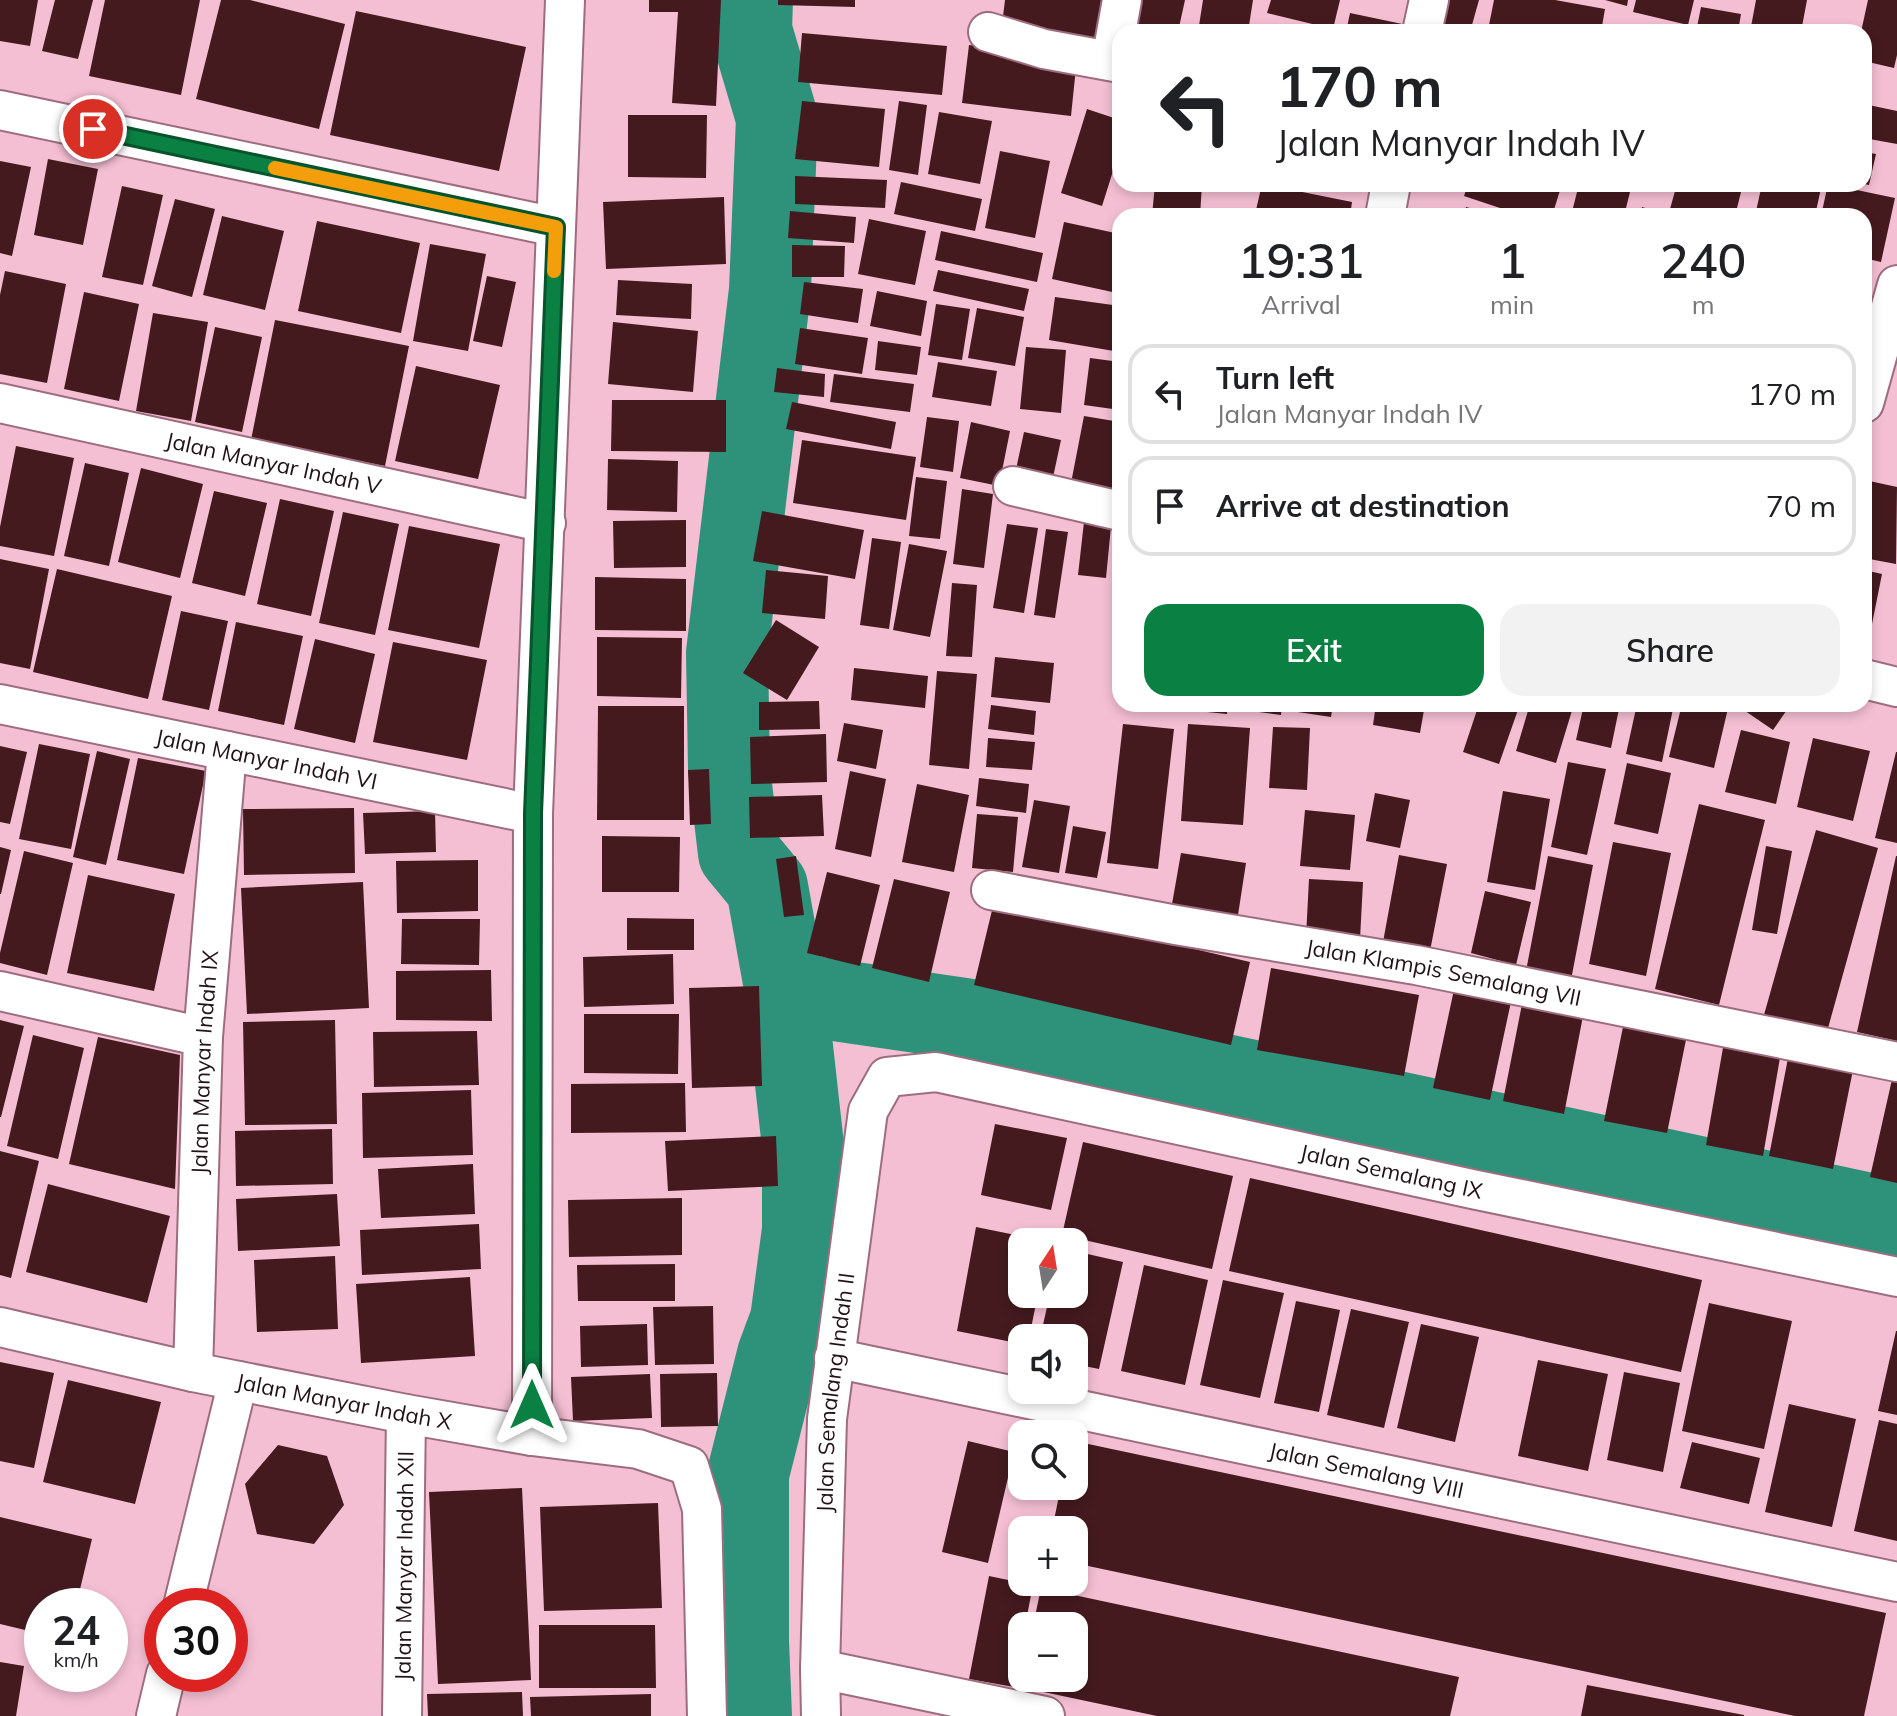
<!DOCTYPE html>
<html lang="en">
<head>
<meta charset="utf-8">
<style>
	:root { --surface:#fff; --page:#f2f2f2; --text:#202124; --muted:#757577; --line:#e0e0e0; --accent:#0b8043 }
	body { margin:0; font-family:Mulish,sans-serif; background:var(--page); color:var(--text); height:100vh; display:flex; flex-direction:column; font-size:30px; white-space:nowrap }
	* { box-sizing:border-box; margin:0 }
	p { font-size:26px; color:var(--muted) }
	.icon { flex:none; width:44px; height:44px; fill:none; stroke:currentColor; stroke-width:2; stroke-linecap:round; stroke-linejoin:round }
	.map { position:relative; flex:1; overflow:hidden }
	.side { position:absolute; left:1112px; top:208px; width:760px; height:504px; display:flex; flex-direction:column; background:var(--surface); border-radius:24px; box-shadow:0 4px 12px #0003 }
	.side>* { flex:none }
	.top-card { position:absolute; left:1112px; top:24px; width:760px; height:168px; border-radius:24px; box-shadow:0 4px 12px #0003; background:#fff; color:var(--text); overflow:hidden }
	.needle { width:52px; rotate:12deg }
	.fabs { position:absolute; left:1008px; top:1228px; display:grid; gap:16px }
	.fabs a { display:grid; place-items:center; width:80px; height:80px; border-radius:16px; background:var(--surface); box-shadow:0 4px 12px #0003; font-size:40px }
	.speed { position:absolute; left:24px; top:1588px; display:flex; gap:16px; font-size:40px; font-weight:700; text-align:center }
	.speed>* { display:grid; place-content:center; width:104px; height:104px; border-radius:50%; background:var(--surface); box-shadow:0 4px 12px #0003; line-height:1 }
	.speed small { font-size:20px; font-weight:400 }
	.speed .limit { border:12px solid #d22; background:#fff; color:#111 }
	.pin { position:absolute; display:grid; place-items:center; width:68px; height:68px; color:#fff; margin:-34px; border:4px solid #fff; border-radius:50%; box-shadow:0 2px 8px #0007 }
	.me { position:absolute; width:88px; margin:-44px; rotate:0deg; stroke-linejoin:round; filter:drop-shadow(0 0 6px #0008) }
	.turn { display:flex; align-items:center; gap:28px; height:168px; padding:0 32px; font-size:36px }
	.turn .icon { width:104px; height:104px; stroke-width:2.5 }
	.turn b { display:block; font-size:56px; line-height:68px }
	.eta { display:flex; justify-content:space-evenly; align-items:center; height:136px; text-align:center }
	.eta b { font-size:48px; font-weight:600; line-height:56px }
	.primary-button { display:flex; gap:16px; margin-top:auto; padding:16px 32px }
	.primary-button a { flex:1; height:92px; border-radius:24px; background:var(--accent); color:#fff; font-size:32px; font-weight:600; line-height:92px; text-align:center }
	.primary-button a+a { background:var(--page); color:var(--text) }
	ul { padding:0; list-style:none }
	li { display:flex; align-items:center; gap:24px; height:100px; margin:0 16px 12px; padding:0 16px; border:4px solid var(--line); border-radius:24px }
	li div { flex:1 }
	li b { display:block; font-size:30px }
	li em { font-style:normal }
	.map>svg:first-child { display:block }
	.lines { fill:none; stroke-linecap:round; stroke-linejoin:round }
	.river { stroke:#2e927b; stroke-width:82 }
	.building { fill:#441a1f }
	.minor-casing { stroke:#9d6d7f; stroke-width:42 }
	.minor { stroke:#fff; stroke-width:38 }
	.route-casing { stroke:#07532c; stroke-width:20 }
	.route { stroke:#0b8043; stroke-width:14 }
	.slow { stroke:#f59e0b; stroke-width:14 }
	.labels { text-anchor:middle; stroke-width:8; stroke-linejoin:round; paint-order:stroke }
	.street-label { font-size:22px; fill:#231118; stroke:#f5bfd3 }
</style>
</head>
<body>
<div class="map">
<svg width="1897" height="1716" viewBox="0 0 1897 1716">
	<rect width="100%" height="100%" fill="#f5bfd3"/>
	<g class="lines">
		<path class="river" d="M786 993 965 1019 1897 1220
			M751 1716 748 1641V1474L778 1355 791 1320 803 1230V1146L786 993 767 887 739 853 729 768 727 653 770 290 777 118 751 30 752 0"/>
	</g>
	<path class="building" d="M0 0H38L30 46 0 41Z
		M55 0H93L78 59 42 51Z
		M105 0H200L181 95 89 76Z
		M221 0H250L345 24 319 129 196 99Z
		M649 0H721L716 106 672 103 678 12H649Z
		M778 0H855V7L778 5Z
		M1005 0H1109L1104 45 1001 33Z
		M1140 0H1185L1178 32H1133Z
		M1203 0H1253L1248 32H1198Z
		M1271 0H1340L1333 29 1267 13Z
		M1447 0H1479L1470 32H1439Z
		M1494 0H1555L1605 9 1601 32H1526L1489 25Z
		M1605 0H1628L1627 6Z
		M1636 0H1694L1688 25 1633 12Z
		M1756 0H1807L1801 32H1750Z
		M1868 0H1897V55L1894 68 1864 61V32H1861Z
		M1701 7 1741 14 1738 32H1696Z
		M356 11 526 47 499 171 330 135Z
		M1350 13 1407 25 1405 32H1346Z
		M1269 26 1294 30V32H1268Z
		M802 33 947 46 942 95 798 82Z
		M969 45 1077 58 1071 116 962 103Z
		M802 101 885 109 879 167 795 159Z
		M899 101 927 105 918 175 889 170Z
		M1864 104 1897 111V144L1864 138Z
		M1087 109 1120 120V149L1102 206 1061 193Z
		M939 112 992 121 980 184 928 174Z
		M628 115H707L706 178 628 177Z
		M1000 151 1050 161 1035 238 985 228Z
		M1864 152 1876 154 1869 185 1864 184Z
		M48 159 98 169 83 245 34 235Z
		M0 161 31 167 12 256 0 253Z
		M795 176 887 180 885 208 795 204Z
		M901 182 982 199 975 231 894 214Z
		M1155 184H1202L1200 216H1152Z
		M1262 184 1352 202 1350 216H1287L1256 210Z
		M1468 184H1562L1552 216H1524L1464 196Z
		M1579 184H1632L1624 216H1571Z
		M1677 184H1743L1735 216H1695L1670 209Z
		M1762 184H1804L1821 188 1815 216H1755Z
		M1828 184 1895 198 1881 262 1864 258V216H1821Z
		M122 186 163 195 143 285 102 277Z
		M724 197 726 264 606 269 603 202Z
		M175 199 215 209 192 297 152 286Z
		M1466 207 1495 215V216H1463Z
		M1642 207 1668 215V216H1640Z
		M790 211 856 217 854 243 788 238Z
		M222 216 284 231 265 310 203 295Z
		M869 219 926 231 915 285 858 274Z
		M317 221 420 243 401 333 298 311Z
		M1064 222 1120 234V278L1117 293 1052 279Z
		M941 231 1043 253 1037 282 935 260Z
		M430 244 486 254 468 351 413 341Z
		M792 245 845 246 844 277H792Z
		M938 270 1029 289 1024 311 933 291Z
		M5 271 66 284 47 383 0 374V295Z
		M487 276 516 282 502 347 473 341Z
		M618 280 692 284 691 319 616 315Z
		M804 282 863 289 858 323 800 314Z
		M877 291 927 301 921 336 870 326Z
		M84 292 139 304 119 401 64 389Z
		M1055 297 1120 306 1114 351 1049 340Z
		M936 304 970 309 962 360 928 355Z
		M977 308 1024 317 1015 366 968 358Z
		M153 313 208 322 191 421 136 411Z
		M275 320 409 346 385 466 251 440Z
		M613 322 698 331 693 392 608 384Z
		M215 327 262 337 242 432 195 422Z
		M800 328 868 338 862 374 795 364Z
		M878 341 921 347 917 375 875 370Z
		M1026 347 1066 350 1061 413 1020 409Z
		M1090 358 1120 362V410L1084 405Z
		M938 362 997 371 991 406 932 397Z
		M416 366 500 385 478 479 395 461Z
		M777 368 825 374 824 397 774 392Z
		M834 374 914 384 910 412 830 402Z
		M612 400H726V452L611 451Z
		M792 402 896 422 891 449 786 429Z
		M1084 416 1120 422V492L1071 483Z
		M927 417 959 421 953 472 920 467Z
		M971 422 1010 431 999 486 960 478Z
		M1024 432 1061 440 1052 482 1015 474Z
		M802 440 916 457 906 520 793 503Z
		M16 446 74 458 54 556 0 546V527Z
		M608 459 678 461 677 512 607 510Z
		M85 463 129 473 109 566 64 556Z
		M141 468 203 484 180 578 118 562Z
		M916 477 947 481 940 539 909 536Z
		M1865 480 1897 487 1896 564 1864 558Z
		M962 489 993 494 984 568 953 564Z
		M214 491 267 503 245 596 192 583Z
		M280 499 334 511 311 616 257 604Z
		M762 511 864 530 855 579 753 561Z
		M343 512 399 524 375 635 319 623Z
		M1085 513 1112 516 1106 578 1078 575Z
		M686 520V567L614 568 613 521Z
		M1007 524 1038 528 1024 613 993 608Z
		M409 526 500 544 479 648 388 630Z
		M1046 529 1068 532 1055 618 1034 615Z
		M872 538 901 542 889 629 860 625Z
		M909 544 947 551 930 637 893 630Z
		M0 559 49 569 30 669 0 663Z
		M57 569 172 596 148 699 33 672Z
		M766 570 828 576 825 619 762 613Z
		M1864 570 1882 574 1867 649H1864Z
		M595 577 686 579V631L595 630Z
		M952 583 977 585 972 657 946 656Z
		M181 611 228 621 209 710 162 700Z
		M776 620 819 647 787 700 743 673Z
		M236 622 303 636 284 725 218 711Z
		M597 637 682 638 681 698 597 696Z
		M315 639 375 654 355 743 294 729Z
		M393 642 487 660 467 760 373 742Z
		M995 657 1054 663 1050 703 991 697Z
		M854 668 928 676 925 708 851 700Z
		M937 671 977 674 969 769 929 765Z
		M819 701 820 729 759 730V702Z
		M1187 704H1227V714L1187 710Z
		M1237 704H1282L1281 715 1236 709Z
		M1293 704H1333L1331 717 1291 711Z
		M1376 704H1425L1420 733 1373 725Z
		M1479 704H1520L1499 764 1463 752Z
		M1530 704H1574L1556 763 1516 751Z
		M1584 704H1620L1611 748 1576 740Z
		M1637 704H1674L1662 762 1626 754Z
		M1682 704H1729L1714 768 1669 757Z
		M1735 704H1791L1773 730Z
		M991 705 1036 711 1034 735 988 729Z
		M598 706H684V820H597Z
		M844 723 883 730 876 769 837 761Z
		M1123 724 1174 729 1158 869 1107 863Z
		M1188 724 1250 728 1243 825 1181 821Z
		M1273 727 1310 728 1307 790 1269 788Z
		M1741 730 1790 742 1776 804 1725 792Z
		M826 734 827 782 751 784 750 737Z
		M988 738 1035 742 1032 770 986 767Z
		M1813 738 1870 751 1853 821 1797 807Z
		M39 744 90 754 71 849 19 839Z
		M0 746 27 752 10 824 0 822Z
		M97 751 130 759 106 865 73 857Z
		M1896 752H1897V843L1875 838Z
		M138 758 206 771 184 874 117 860Z
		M1568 762 1606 769 1587 855 1551 847Z
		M1627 763 1671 773 1658 834 1614 824Z
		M709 769 711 824 690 825 688 770Z
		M850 771 886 779 871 857 835 849Z
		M979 778 1029 784 1026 813 976 806Z
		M917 784 969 795 954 872 902 862Z
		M1503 791 1550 799 1535 890 1487 882Z
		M1375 793 1410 800 1400 848 1366 841Z
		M822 795 824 836 750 838 749 797Z
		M1034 800 1070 806 1059 873 1022 867Z
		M1699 804 1765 820 1719 1005 1655 989Z
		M354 808 355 873 244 875 243 809Z
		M1305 810 1355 815 1350 870 1300 866Z
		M435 811 436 852 365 854 363 813Z
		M977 814 1018 817 1013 872 972 868Z
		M1073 826 1106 832 1097 878 1065 873Z
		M1816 830 1878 848 1825 1039 1762 1022Z
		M602 836 680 837 679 892H602Z
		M1613 842 1671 853 1646 976 1589 964Z
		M1766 846 1792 851 1777 934 1752 930Z
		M0 847 11 850 1 894H0Z
		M24 851 73 863 47 975 0 963V953Z
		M1181 853 1246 863 1238 915 1172 904Z
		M1399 855 1447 864 1430 951 1383 942Z
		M796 856 804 915 784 917 776 859Z
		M1548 856 1593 865 1571 980 1526 971Z
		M1896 856H1897V1041L1857 1032Z
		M478 860V911L397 913 396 861Z
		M827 872 880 885 860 966 807 953Z
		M88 875 175 894 154 991 67 973Z
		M894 879 950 892 929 982 872 968Z
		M1309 879 1363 882 1360 939 1306 937Z
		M363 882 369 1008 247 1014 241 888Z
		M1485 891 1531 902 1516 965 1471 953Z
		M994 902 1250 962 1231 1045 974 985Z
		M627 918 694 919V950H627Z
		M402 919H480L479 965 401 964Z
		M673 954 674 1004 584 1007 583 957Z
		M1271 968 1419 995 1404 1076 1257 1050Z
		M491 970 492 1021 396 1020V971Z
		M1455 985 1512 997 1490 1100 1433 1088Z
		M759 986 762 1086 692 1088 689 988Z
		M1523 999 1584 1011 1564 1114 1503 1101Z
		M584 1014H679L678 1074 584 1073Z
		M1625 1017 1688 1030 1667 1133 1604 1121Z
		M0 1020 24 1026 1 1117H0Z
		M335 1020 337 1124 245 1125 243 1022Z
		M477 1031 479 1085 374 1087 373 1032Z
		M33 1035 84 1048 58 1159 7 1146Z
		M98 1037 180 1055 175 1189 69 1164Z
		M1724 1042 1781 1052 1763 1156 1706 1145Z
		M1789 1053 1854 1065 1833 1169 1769 1156Z
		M1893 1075 1897 1076V1183L1870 1177Z
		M685 1083 686 1132 571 1133V1084Z
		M471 1090 473 1155 363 1158 362 1093Z
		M995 1124 1067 1138 1051 1210 981 1195Z
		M332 1129 333 1184 236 1186 235 1131Z
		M776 1136 778 1186 668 1191 665 1141Z
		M1083 1142 1233 1176 1212 1269 1062 1235Z
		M0 1151 39 1161 11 1278 0 1275Z
		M473 1164 475 1214 381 1218 378 1169Z
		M1250 1178 1702 1280 1681 1372 1229 1271Z
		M48 1184 170 1216 147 1303 26 1272Z
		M337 1194 340 1246 238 1251 236 1199Z
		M682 1198V1255L569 1257 568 1200Z
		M479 1224 481 1269 362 1275 360 1230Z
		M976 1227 1045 1241 1022 1242V1294H1038L1029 1338H1022V1344L957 1331Z
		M1074 1251 1123 1262 1099 1369 1074 1364V1338H1040L1050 1294H1074Z
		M335 1256 338 1329 257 1332 254 1260Z
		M675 1264V1301H578L577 1265Z
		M1144 1265 1208 1280 1185 1385 1121 1371Z
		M470 1277 475 1356 361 1363 356 1284Z
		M1223 1280 1284 1293 1260 1398 1200 1385Z
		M1296 1301 1340 1310 1319 1412 1274 1403Z
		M1709 1303 1792 1321 1764 1449 1682 1431Z
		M713 1306 714 1364 655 1365 653 1307Z
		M1351 1309 1409 1322 1384 1428 1327 1415Z
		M647 1324 648 1365 581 1367 580 1326Z
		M1421 1324 1479 1337 1455 1442 1397 1428Z
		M1896 1331H1897V1415L1878 1411Z
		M1538 1360 1608 1374 1588 1471 1518 1456Z
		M0 1362 54 1373 34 1468 0 1461Z
		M1624 1372 1680 1383 1663 1472 1607 1460Z
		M717 1373 718 1426 661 1427 660 1374Z
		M650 1374 652 1418 573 1421 571 1377Z
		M68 1380 161 1402 135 1504 43 1482Z
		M1789 1404 1856 1419 1832 1527 1765 1512Z
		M1879 1420 1897 1424V1541L1854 1531Z
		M968 1441 1014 1452 988 1563 942 1552Z
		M1074 1441 1886 1613 1864 1716H1795L1074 1563V1530H1052L1061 1486H1074Z
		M1692 1442 1760 1458 1749 1504 1680 1488Z
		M278 1445 327 1456 344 1505 314 1544 257 1534 245 1484Z
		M522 1488 531 1680 438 1684 429 1492Z
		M658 1503 662 1608 544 1611 540 1507Z
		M0 1517 92 1539 76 1606H42V1634L0 1624Z
		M989 1576 1033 1585 1025 1626H1022V1643L1014 1687 969 1679Z
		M1041 1588 1459 1677 1450 1716H1157L1020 1687 1022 1678H1074V1626H1033Z
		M539 1625H655L656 1688H539Z
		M0 1662 24 1666 16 1716H0Z
		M1587 1685 1744 1715V1716H1581Z
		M522 1692 523 1716H428L427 1694Z
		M651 1694V1716H531L530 1697Z"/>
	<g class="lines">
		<g class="minor-casing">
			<g id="minor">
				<path d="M988 32 1044 49 1120 63"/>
				<path d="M1422 32 1429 0"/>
				<path d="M1111 61 1122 0"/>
				<path d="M0 110 556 227"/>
				<path d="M1385 216 1391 184"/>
				<path id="s1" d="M0 403 546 523"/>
				<path d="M1864 403 1897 285"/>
				<path d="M1013 486 1120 511"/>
				<path d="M1864 679 1897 687"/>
				<path id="s2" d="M0 704 533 814"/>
				<path id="s3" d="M991 890 1176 925 1416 965 1897 1062"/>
				<path d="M0 991 203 1037"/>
				<path id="s4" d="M0 1327 193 1372 406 1414 532 1436 638 1449 689 1466 702 1509 707 1716"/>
				<path id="s5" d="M834 1358 1897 1582"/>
				<path id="s6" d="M193 1372 203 1037 227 751"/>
				<path d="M532 1436 533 814 565 0"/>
				<path d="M183 1606 238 1381"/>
				<path d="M820 1669 1045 1716"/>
				<path d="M156 1716 166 1674"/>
				<path id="s7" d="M402 1716 406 1414"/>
				<path id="s8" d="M821 1716 820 1669 827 1419 868 1111 887 1077 936 1072 1472 1189 1897 1277"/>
			</g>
		</g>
		<use href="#minor" class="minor"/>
	</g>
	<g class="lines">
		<g class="route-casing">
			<path id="route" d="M93 129 556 227 533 814 532 1405"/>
		</g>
		<use href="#route" class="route"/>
		<path class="slow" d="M275 168 556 227 554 271"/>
	</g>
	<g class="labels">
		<g class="street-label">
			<text dy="8" stroke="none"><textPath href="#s1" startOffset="280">Jalan Manyar Indah V</textPath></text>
			<text dy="8" stroke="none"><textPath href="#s2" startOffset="272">Jalan Manyar Indah VI</textPath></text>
			<text dy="8" stroke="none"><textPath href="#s3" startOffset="460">Jalan Klampis Semalang VII</textPath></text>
			<text dy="8" stroke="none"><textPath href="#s6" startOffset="310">Jalan Manyar Indah IX</textPath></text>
			<text dy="8" stroke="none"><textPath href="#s8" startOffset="1162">Jalan Semalang IX</textPath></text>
			<text dy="8" stroke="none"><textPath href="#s8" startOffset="324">Jalan Semalang Indah II</textPath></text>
			<text dy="8" stroke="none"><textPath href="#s4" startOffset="352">Jalan Manyar Indah X</textPath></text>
			<text dy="8" stroke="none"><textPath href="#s5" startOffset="544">Jalan Semalang VIII</textPath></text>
			<text dy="8" stroke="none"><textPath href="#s7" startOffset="150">Jalan Manyar Indah XII</textPath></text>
		</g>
	</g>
</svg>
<div class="fabs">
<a><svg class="needle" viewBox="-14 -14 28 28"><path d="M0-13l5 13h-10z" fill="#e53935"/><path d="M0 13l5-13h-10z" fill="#757577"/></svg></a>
<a><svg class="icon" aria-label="sound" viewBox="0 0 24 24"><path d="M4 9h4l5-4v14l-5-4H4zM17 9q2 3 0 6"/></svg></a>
<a><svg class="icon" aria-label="search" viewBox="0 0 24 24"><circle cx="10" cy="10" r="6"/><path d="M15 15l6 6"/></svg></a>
<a>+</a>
<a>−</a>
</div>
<div class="speed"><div>24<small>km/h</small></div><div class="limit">30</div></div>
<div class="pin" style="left:93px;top:129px;background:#d93025"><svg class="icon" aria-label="arrive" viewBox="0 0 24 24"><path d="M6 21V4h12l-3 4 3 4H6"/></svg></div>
<svg class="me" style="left:532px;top:1405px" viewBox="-20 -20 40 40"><path d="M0-17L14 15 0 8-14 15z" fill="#0b8043" stroke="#fff" stroke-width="4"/></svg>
<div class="top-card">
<div class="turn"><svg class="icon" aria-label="left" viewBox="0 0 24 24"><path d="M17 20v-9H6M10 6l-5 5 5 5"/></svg><div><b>170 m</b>Jalan Manyar Indah IV</div></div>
</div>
<section class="side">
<div class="eta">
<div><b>19:31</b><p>Arrival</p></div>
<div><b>1</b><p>min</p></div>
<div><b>240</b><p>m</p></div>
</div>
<ul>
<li><svg class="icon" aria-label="left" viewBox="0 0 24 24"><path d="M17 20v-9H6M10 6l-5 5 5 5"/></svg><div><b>Turn left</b><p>Jalan Manyar Indah IV</p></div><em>170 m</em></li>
<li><svg class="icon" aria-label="arrive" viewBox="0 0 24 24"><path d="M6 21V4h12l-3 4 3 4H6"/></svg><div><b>Arrive at destination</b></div><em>70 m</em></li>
</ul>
<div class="primary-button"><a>Exit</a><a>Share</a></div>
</section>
</div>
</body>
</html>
